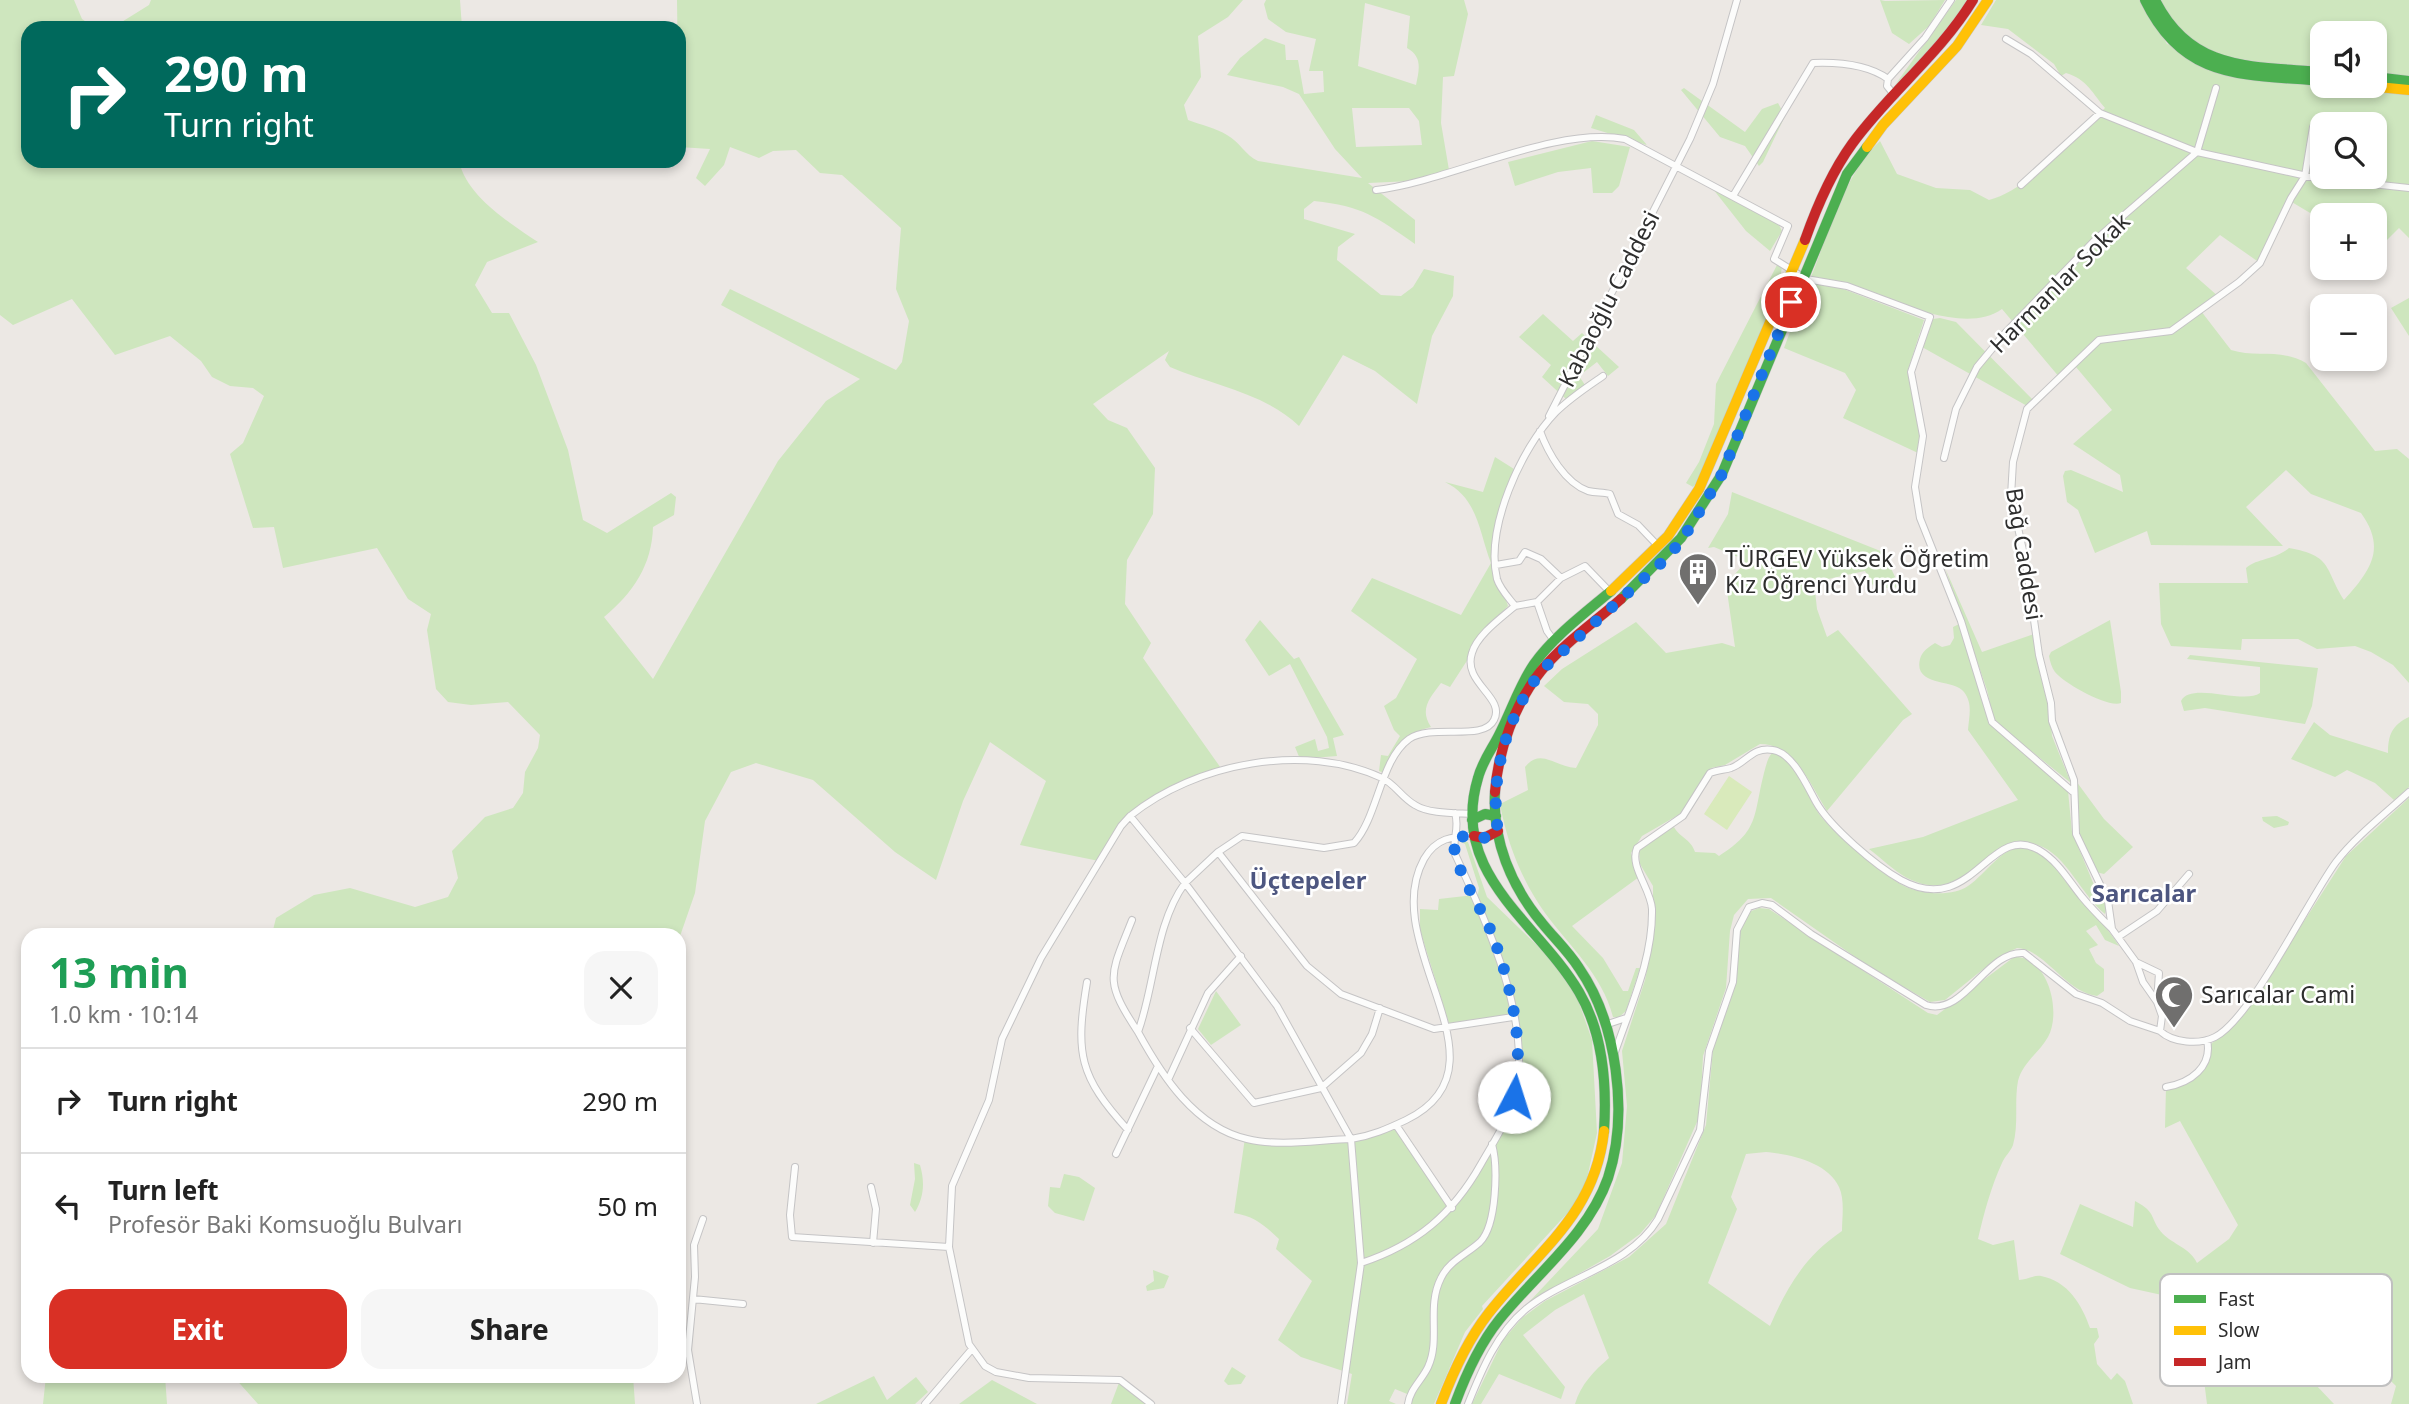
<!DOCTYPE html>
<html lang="en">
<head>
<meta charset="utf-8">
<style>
	:root { --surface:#fff; --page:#f6f6f6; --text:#222; --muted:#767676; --line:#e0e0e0; --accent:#d93025 }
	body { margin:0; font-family:"Noto Sans",sans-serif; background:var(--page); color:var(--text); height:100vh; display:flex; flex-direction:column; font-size:26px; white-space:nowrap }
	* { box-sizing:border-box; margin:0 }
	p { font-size:23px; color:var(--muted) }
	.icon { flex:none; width:38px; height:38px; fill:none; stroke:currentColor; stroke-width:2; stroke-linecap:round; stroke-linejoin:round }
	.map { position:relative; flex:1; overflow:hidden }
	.sheet { position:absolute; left:21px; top:928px; width:665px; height:455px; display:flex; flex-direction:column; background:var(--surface); border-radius:21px; box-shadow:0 4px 10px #0003 }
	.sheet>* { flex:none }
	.top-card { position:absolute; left:21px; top:21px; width:665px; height:147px; border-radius:21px; box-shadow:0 4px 10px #0003; background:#00695c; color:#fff; overflow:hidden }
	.controls { position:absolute; left:2310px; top:21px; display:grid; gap:14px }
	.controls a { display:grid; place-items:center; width:77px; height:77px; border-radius:14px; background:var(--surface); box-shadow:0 4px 10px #0003; font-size:35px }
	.pin { position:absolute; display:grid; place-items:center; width:60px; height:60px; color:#fff; margin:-30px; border:4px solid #fff; border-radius:50%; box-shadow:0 2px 7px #0007 }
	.me { position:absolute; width:77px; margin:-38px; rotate:5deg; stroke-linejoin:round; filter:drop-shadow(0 0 5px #0008) }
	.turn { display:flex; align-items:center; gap:24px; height:147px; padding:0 28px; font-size:32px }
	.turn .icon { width:91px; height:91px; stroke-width:2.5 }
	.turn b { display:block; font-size:49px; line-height:60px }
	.round { display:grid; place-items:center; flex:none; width:74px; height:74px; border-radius:21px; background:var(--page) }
	.headline { display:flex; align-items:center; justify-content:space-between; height:119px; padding:0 28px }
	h1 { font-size:42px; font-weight:700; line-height:52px; color:#1e9e55 }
	.action { display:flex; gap:14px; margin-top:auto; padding:14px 28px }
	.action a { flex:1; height:80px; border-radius:21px; background:var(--accent); color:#fff; font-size:28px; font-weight:700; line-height:80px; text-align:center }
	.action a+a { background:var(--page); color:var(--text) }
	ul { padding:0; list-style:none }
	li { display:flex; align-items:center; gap:21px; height:105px; padding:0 28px; border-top:2px solid var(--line) }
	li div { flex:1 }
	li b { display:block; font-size:26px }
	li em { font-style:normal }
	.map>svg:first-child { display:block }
	.green { fill:#cee6be; fill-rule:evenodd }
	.pitch { fill:#d9eabb }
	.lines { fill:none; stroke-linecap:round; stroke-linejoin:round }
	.street-casing { stroke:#c5c4c5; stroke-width:8 }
	.fast-casing { stroke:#c6c5c4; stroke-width:11 }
	.slow-casing { stroke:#c6c5c4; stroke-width:11 }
	.jam-casing { stroke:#c6c5c4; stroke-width:11 }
	.street { stroke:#fcfcfb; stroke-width:6 }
	.fast { stroke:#4caf50; stroke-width:10 }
	.slow { stroke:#ffc107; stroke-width:10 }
	.jam { stroke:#c62828; stroke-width:10 }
	.route { stroke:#1a73e8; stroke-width:12; stroke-dasharray:0 21.6 }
	.labels { text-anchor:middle; stroke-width:5; stroke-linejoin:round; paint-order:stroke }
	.street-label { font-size:23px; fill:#2e2e2e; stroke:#fff }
	.poi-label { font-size:23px; fill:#2e2e2e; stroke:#fff; text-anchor:start }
	.neighbourhood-label { font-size:24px; font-weight:bold; fill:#4d5680; stroke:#fff }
	.key { fill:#fff; stroke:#c0c0c0; stroke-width:2 }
	.key-label { font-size:19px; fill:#2e2e2e }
</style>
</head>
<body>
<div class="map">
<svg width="2409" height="1404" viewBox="0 0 2409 1404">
	<rect width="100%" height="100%" fill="#ece8e4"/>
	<path class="green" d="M0 0H74L82 19 95 28H28V161H459C467 197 510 223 538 242L487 262 475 285 492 313H509L536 365 568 450 583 520 607 533 671 493 676 497 674 515 653 527C652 565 633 593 604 617L653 679 778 461 826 401 860 379 721 305 730 289 896 370 902 362 909 321 896 289 901 228 842 175 820 173 796 150 773 151 759 158 730 147 724 165 705 186 696 178 710 149 679 147 677 0H1243L1228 17 1198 36 1201 77 1184 105 1188 120C1201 125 1216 128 1227 135 1240 142 1245 155 1258 161L1362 178 1335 149 1299 94 1283 87 1227 75 1240 58 1265 38 1285 45 1286 60H1298L1304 94 1324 92 1323 71H1309L1316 39 1286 32 1268 19 1264 4 1266 0H1464L1468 14 1454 76 1443 77 1441 123 1449 170 1412 181 1368 183 1415 220V244C1376 217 1363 206 1314 201L1304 209V219L1355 234 1338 247 1337 260 1381 295 1401 296 1413 287 1424 269 1454 276 1453 296 1432 336 1417 404 1375 371 1343 355 1299 426C1265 393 1212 385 1170 367L1165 360 1169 351 1093 404 1108 420 1127 428 1155 468 1153 514 1127 560 1125 604 1151 643 1143 658 1223 771 1187 782 1131 816 1099 861 1020 845 1046 781 990 742 963 801 936 880 895 852 813 780 756 763 731 772 705 821 695 893 679 939V934H272L276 918 314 895 350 888 415 907 448 897 458 878 452 851 485 817 513 808 523 793 525 772 538 748 540 735 508 702 471 705 448 702 436 689 427 630 431 614 408 599 377 548 283 568 274 527 253 528 230 454 243 443 264 396 253 388 230 386 212 377 201 361 170 336 115 355 72 299 13 325 0 315ZM1365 3 1410 16 1407 48C1423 57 1419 70 1416 85L1358 66ZM1352 108H1409L1419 121 1422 145 1356 147Z
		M151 0H460L462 28H112L149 5Z
		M1880 0 1885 1 1945 0 1929 26 1909 44 1892 33Z
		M1956 0H1969L1945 37 1895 85Z
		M1996 0H2142L2167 44 2322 86 2409 95V238L2399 228 2376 251 2375 215H2322V220L2290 201 2260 263 2220 235 2186 268 2219 297 2201 311 2231 350C2256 358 2281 348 2306 363L2375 451 2397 449 2409 459V683L2393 665 2371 652 2355 646 2317 649 2298 639H2242L2241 650 2171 646 2161 624 2159 583H2248L2246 568C2258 558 2275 560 2289 548 2333 556 2324 568 2344 600 2370 571 2387 549 2361 513L2311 494 2286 470 2246 507 2283 546 2151 545 2147 531 2095 553 2078 510 2067 502 2063 476 2065 471 2071 470 2123 492 2120 475 2073 444 2112 410 2076 367 2060 378 2002 309C1955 342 1865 281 1811 277 1829 232 1844 175 1880 141L1897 174 1936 188 1970 190 1989 200C2029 190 2074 136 2105 108 2093 94 2087 79 2066 73L2061 76 2054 64 2008 29 1981 25ZM2322 124H2375V177H2322Z
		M2161 0H2409V76L2375 72V33H2322V67C2266 61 2182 67 2161 0Z
		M1684 88 1745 132 1762 109 1778 103 1785 116 1763 162 1759 166 1745 146 1720 137 1681 90Z
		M1596 115 1634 130 1647 145 1591 128Z
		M1592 141 1630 147 1619 186 1612 193H1593L1591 168 1558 172 1515 186 1508 162Z
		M1713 189 1778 223 1782 231 1770 251 1746 231Z
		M1777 265 1782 267 1778 290 1704 473 1693 487 1686 483 1699 462 1714 424 1716 384Z
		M1808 283 1838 287 1924 320 1908 370 1920 431 1918 453 1843 418 1856 390 1845 373 1784 348Z
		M2409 298V336L2391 308Z
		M1543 314 1573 341 1582 333 1619 367 1608 376 1597 362 1579 376 1585 385 1566 399 1542 377 1551 365 1519 337Z
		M1940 318 1956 322 2034 401 2029 407 1922 347 1933 319Z
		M1495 457 1514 469 1498 526 1494 565 1508 606 1488 628 1450 687 1441 683C1430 698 1419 709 1431 727 1403 734 1395 748 1384 773L1379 771 1381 755 1388 756 1400 736 1394 730 1384 706 1396 698 1417 659 1351 611 1372 578 1461 615 1491 563C1479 532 1478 498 1445 482L1483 492Z
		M1732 492 1883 552 1900 587 1875 589 1865 571 1814 582 1817 609 1827 637 1838 630 1912 714 1903 720 1827 811C1811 786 1795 744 1760 744L1725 765 1711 768 1680 814 1642 836 1631 853 1639 877 1572 926 1603 958 1623 991H1628L1636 968H1640L1626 1011 1618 1018 1613 1017C1602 974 1570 947 1545 913 1522 881 1507 843 1500 804L1528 790 1525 767C1541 747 1555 767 1576 768L1598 725V714L1588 704 1564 702 1544 686 1562 669 1636 622 1666 653 1722 643 1735 647 1726 584 1744 564 1743 559 1714 547 1708 548 1728 514Z
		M1945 568 1982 652 2034 634 2048 694 2052 736 2071 783 1994 721 1987 690Z
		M1260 620 1294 659 1299 657 1344 735 1333 738 1337 756 1300 759 1295 747 1315 739 1318 751 1329 748 1327 737 1290 664 1269 676 1245 640Z
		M2110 620 2121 692V703C2107 708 2064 683 2055 672 2052 668 2050 662 2049 656L2051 652Z
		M1959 624 1990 724 2068 791 2072 832 2094 885 2107 906 2105 914C2081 895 2067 855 2038 845 1985 826 1971 910 1907 878 1894 871 1881 858 1869 849L1923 837 2018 800 1968 730C1969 716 1973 704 1964 692 1955 679 1913 687 1920 659 1922 651 1929 647 1935 643L1942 647 1950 645 1954 638 1953 627Z
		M2190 655 2318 668 2312 706 2305 724 2205 708 2184 711 2181 701C2191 681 2243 705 2260 693V667L2187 659Z
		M2409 717V787L2394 800 2375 783 2347 770 2335 777 2291 759 2314 722 2330 735 2388 753C2388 735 2392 725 2409 717Z
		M1772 753C1799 758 1807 801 1823 819 1839 837 1885 877 1906 887 1922 894 1953 897 1968 886 1994 868 2011 827 2048 859 2057 867 2063 879 2071 888 2088 907 2106 925 2119 946L2105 940 2096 925 2086 931 2098 945 2089 949 2096 963 2104 969V991L2097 996C2064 991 2045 949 2017 948L1997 958 1945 1000 1930 1002 1871 968 1771 898 1748 899 1734 915 1730 931 1726 988 1703 1056 1700 1115 1656 1215 1640 1234 1610 1256 1529 1302 1598 1229 1622 1163 1627 1106 1622 1051 1645 980 1653 938V886L1640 864 1639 851 1652 838 1674 827C1680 838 1691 839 1695 852L1715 853 1719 856C1760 830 1753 816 1764 773 1766 766 1767 759 1772 753Z
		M2076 781 2104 819 2133 847 2104 874 2096 872 2078 832Z
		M2409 798V1404H2391L2396 1386 2359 1350 2302 1306 2279 1346 2334 1404H2207L2194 1302 2130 1288 2060 1254 2080 1204 2133 1227 2135 1201C2158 1213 2149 1219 2163 1234 2173 1244 2191 1249 2197 1263L2229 1239 2238 1225 2180 1121 2165 1128 2166 1087 2198 1072 2209 1046 2243 1016 2346 856Z
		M2277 816 2289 822 2288 825 2274 828 2263 821 2262 817Z
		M1459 841 1468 842 1487 897 1551 959 1577 997 1592 1040 1597 1133 1586 1183 1573 1207 1482 1306 1483 1309 1465 1332 1434 1404H1412V1396L1395 1389 1389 1401 1396 1404H1347L1352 1374 1301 1357 1278 1340 1312 1281 1276 1249 1279 1239C1264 1225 1254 1216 1234 1213L1245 1138 1265 1141 1351 1139 1396 1125 1452 1207 1508 1115 1518 1060 1513 1017 1450 1027 1420 930V909L1438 910 1439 899 1474 895 1477 900 1479 888 1465 844Z
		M1759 908 1769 909 1928 1013 1937 1015 2014 957C2048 955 2062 1012 2048 1037 2039 1053 2023 1062 2018 1081 2014 1102 2019 1124 2013 1145 2011 1151 2005 1156 2002 1163 1991 1187 1984 1213 1978 1239L1993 1245 2014 1240 2019 1280C2026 1280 2034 1275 2041 1276 2068 1281 2082 1305 2090 1328H2097L2099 1337 2094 1344 2097 1364 2111 1380 2117 1373 2125 1381 2133 1404H1575C1581 1384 1594 1371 1609 1358L1584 1294 1555 1310 1523 1335 1565 1387 1561 1399 1499 1374 1481 1404H1472L1503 1340 1522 1318 1545 1301 1629 1257 1666 1224 1706 1125 1713 1049 1736 983 1739 931 1746 913ZM1766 1152C1789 1154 1828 1162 1839 1187 1845 1200 1842 1217 1842 1231 1805 1256 1787 1287 1770 1326L1708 1283 1737 1209 1731 1197 1746 1154Z
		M1216 991 1241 1025 1211 1045 1198 1029Z
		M914 1163 920 1165C925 1182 924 1197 915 1212L910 1205 915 1179Z
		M1064 1174 1079 1177 1095 1188 1084 1221 1055 1213 1048 1206 1050 1187 1060 1188Z
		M1153 1270 1169 1276 1164 1288 1147 1291 1146 1286 1154 1281Z
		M1232 1367 1246 1376 1241 1384 1228 1385 1224 1381Z
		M46 1376H165L167 1404H43Z
		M233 1376H633L635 1404H258Z
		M874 1376 887 1400 916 1377 928 1392 915 1404H816Z
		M992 1380 1037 1404H959Z
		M1120 1380 1151 1404H1111Z"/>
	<path class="pitch" d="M1729 776 1752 792 1727 830 1704 814Z"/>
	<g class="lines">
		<g class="street-casing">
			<path id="street" d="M2006 39 2031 54 2100 113 2197 152 2316 178 2409 188
				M1895 96 1887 86 1888 79 1925 38 1951 0
				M2021 185 2100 113
				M1376 190C1451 181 1553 126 1625 139L1788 226 1774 259 1806 279 1847 286 1930 317 1911 372 1923 436 1915 487 1920 518 1961 621 1992 722 2073 792
				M1733 196 1813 63C1839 62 1867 64 1888 79
				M1549 416 1690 139 1713 84 1737 0
				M1540 431C1548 453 1565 483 1588 491 1596 493 1603 492 1610 494L1618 514 1638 525 1659 547
				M1944 458 1956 409 1977 367 2006 332 2094 241 2197 152 2216 88
				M1496 565 1519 561 1525 552 1541 559 1561 578
				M1537 602 1561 578 1585 566 1611 593
				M1515 606 1537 602 1547 631 1555 642
				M1130 816C1195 763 1305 742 1382 778 1395 784 1402 798 1415 805 1429 814 1456 813 1472 814
				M1218 852 1242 836 1324 848 1354 843C1378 817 1380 760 1409 739 1433 723 1483 742 1494 720 1506 697 1462 683 1472 653 1477 635 1501 618 1515 606 1509 598 1500 589 1497 579 1485 528 1521 448 1556 412 1570 398 1587 387 1603 376
				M1132 920C1110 976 1103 979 1138 1032 1155 986 1155 924 1185 883L1277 1006 1351 1139C1371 1136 1387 1129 1406 1120 1517 1066 1376 946 1424 859 1436 838 1452 836 1474 836
				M2118 937 2157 911 2189 874
				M2136 962 2159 973 2157 1002 2162 1016 2160 1031C2173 1043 2199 1045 2215 1037 2251 1019 2308 900 2336 862 2356 836 2385 814 2409 792
				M1087 982C1075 1054 1079 1076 1128 1130
				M2157 1002 2143 982 2136 962 2112 929 2108 901 2076 834 2074 780 2052 721 2051 703 2039 655 2026 564 2011 496 2013 462 2027 409 2099 340 2171 331 2239 282 2260 263 2291 198 2305 176 2313 127
				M1605 1025 1626 1018
				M1190 1028 1254 1103 1321 1088 1361 1053 1372 1034 1380 1008
				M1138 1032C1162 1076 1195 1127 1247 1139 1279 1147 1318 1140 1351 1139L1361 1263 1341 1404
				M1614 1055C1630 1007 1653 960 1652 909 1651 889 1629 866 1637 848L1683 816 1710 773C1717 770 1724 770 1731 768 1746 763 1753 746 1773 750 1793 753 1807 786 1816 802 1830 827 1876 866 1901 880 1973 919 1989 821 2039 850 2059 862 2068 880 2082 897 2091 908 2101 918 2111 928
				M1168 1080 1208 993 1241 956
				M2166 1087C2190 1083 2213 1067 2207 1040
				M1396 1125 1452 1208
				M1116 1154 1158 1066
				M795 1167 790 1215 792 1237 949 1247
				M871 1187 876 1209 873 1243
				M1361 1263C1416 1245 1453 1214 1481 1164 1493 1143 1507 1122 1514 1098 1535 1024 1485 919 1455 854 1452 839 1460 828 1455 813
				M693 1299 743 1304
				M697 1404 688 1350 695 1277 694 1245 703 1219
				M925 1404 972 1349
				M1151 1404 1120 1380 1029 1378 996 1372 985 1366 969 1344 949 1247 952 1186 989 1100 1002 1039 1041 958 1121 826 1130 816 1185 883 1218 852 1307 966 1341 994 1434 1029 1513 1017
				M1408 1404C1410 1389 1422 1380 1428 1367 1441 1339 1426 1307 1441 1278 1449 1261 1467 1254 1480 1242 1497 1225 1498 1166 1492 1144
				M1468 1404C1482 1369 1497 1333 1526 1309 1567 1276 1630 1266 1658 1219L1700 1130 1709 1051 1733 982 1737 930 1749 907 1762 903 1772 905 1811 934 1926 1005C1965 1017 1986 950 2024 953L2076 994 2102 1003 2130 1021 2160 1031"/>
		</g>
		<g class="fast-casing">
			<path id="fast" d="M2145 0C2184 81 2243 74 2322 81
				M2155 0C2191 72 2251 66 2322 72
				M2375 77 2409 81
				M1621 599 1681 538 1722 474 1847 174 1867 147
				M1472 820 1485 814 1496 816
				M1604 1131C1607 1085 1603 1033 1579 992 1537 921 1449 874 1478 778 1482 762 1492 749 1499 735 1511 712 1519 686 1534 664 1554 636 1585 613 1611 591
				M1455 1404C1466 1374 1479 1345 1499 1320 1536 1274 1588 1235 1608 1178 1629 1114 1617 1023 1579 968 1568 951 1554 938 1542 923 1511 886 1492 840 1495 792"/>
		</g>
		<g class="slow-casing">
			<path id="slow" d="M2368 86 2409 90
				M1867 147 1883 125 1957 46 1988 0
				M1611 591 1668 536 1699 489 1805 240
				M1441 1404C1453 1372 1467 1341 1488 1314 1536 1252 1595 1216 1604 1131"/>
		</g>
		<g class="jam-casing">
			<path id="jam" d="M1805 240C1817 206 1831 173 1852 144 1889 93 1940 54 1973 0
				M1495 792C1498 751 1515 703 1541 671 1563 644 1595 622 1621 599
				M1474 836 1484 838 1498 831"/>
		</g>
		<use href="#street" class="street"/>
		<use href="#fast" class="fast"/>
		<use href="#slow" class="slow"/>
		<use href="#jam" class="jam"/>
	</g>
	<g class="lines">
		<path class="route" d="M1514 1097C1525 1046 1511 983 1492 934 1483 909 1448 862 1455 836L1484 838 1498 831C1489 777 1508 711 1544 668L1670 555 1687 532 1722 474 1791 302"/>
	</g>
	<defs>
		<g id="building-pin" transform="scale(2.0125)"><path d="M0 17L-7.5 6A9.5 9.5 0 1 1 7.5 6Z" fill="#706f6e" stroke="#fff"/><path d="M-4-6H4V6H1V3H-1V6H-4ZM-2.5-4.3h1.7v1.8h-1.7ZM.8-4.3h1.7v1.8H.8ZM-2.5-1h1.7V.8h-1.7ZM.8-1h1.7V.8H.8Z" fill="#fff"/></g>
		<g id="mosque-pin" transform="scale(2.0125)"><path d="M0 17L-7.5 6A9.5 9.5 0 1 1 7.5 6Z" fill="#706f6e" stroke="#fff"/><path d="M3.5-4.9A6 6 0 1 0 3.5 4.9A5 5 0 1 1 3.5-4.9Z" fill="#fff"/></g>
	</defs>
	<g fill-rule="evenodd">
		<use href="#building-pin" x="1698" y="572"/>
		<use href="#mosque-pin" x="2174" y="995"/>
	</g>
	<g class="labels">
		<g class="street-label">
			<text transform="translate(2060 283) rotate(-45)" y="8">Harmanlar Sokak</text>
			<text transform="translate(1609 299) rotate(-63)" y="8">Kabaoğlu Caddesi</text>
			<text transform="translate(2024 554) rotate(81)" y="8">Bağ Caddesi</text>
		</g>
		<g class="poi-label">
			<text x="1725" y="567">TÜRGEV Yüksek Öğretim<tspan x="1725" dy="26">Kız Öğrenci Yurdu</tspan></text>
			<text x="2201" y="1003">Sarıcalar Cami</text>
		</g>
		<g class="neighbourhood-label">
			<text x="1308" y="889">Üçtepeler</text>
			<text x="2144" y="902">Sarıcalar</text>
		</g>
	</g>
	<rect x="2160" y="1274" width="232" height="112" rx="10" class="key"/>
	<rect x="2174" y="1295" width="32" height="8" fill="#4caf50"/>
	<rect x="2174" y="1326" width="32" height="9" fill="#ffc107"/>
	<rect x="2174" y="1358" width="32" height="8" fill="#c62828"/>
	<g class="key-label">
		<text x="2218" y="1306">Fast</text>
		<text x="2218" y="1337">Slow</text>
		<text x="2218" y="1369">Jam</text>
	</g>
</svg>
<div class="controls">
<a><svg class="icon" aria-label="sound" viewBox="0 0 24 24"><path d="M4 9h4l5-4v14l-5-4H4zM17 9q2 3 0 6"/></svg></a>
<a><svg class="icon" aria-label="search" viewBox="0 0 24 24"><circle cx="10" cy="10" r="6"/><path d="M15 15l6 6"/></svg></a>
<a>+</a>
<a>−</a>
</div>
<div class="pin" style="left:1791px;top:302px;background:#d93025"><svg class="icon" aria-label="arrive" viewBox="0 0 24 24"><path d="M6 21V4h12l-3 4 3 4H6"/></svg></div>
<svg class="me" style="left:1514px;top:1097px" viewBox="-20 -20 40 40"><circle r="19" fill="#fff"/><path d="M0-13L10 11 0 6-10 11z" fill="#1a73e8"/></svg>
<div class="top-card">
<div class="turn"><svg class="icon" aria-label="right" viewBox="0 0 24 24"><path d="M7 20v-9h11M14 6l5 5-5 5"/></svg><div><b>290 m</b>Turn right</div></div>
</div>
<section class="sheet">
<div class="headline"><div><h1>13 min</h1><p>1.0 km · 10:14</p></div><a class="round"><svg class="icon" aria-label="close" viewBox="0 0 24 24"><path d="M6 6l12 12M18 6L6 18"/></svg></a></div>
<ul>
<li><svg class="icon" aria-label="right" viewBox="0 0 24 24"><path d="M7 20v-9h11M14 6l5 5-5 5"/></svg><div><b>Turn right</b></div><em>290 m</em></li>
<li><svg class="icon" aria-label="left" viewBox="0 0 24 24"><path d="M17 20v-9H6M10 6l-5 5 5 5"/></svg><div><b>Turn left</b><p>Profesör Baki Komsuoğlu Bulvarı</p></div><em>50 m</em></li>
</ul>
<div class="action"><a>Exit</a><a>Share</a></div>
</section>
</div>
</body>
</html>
